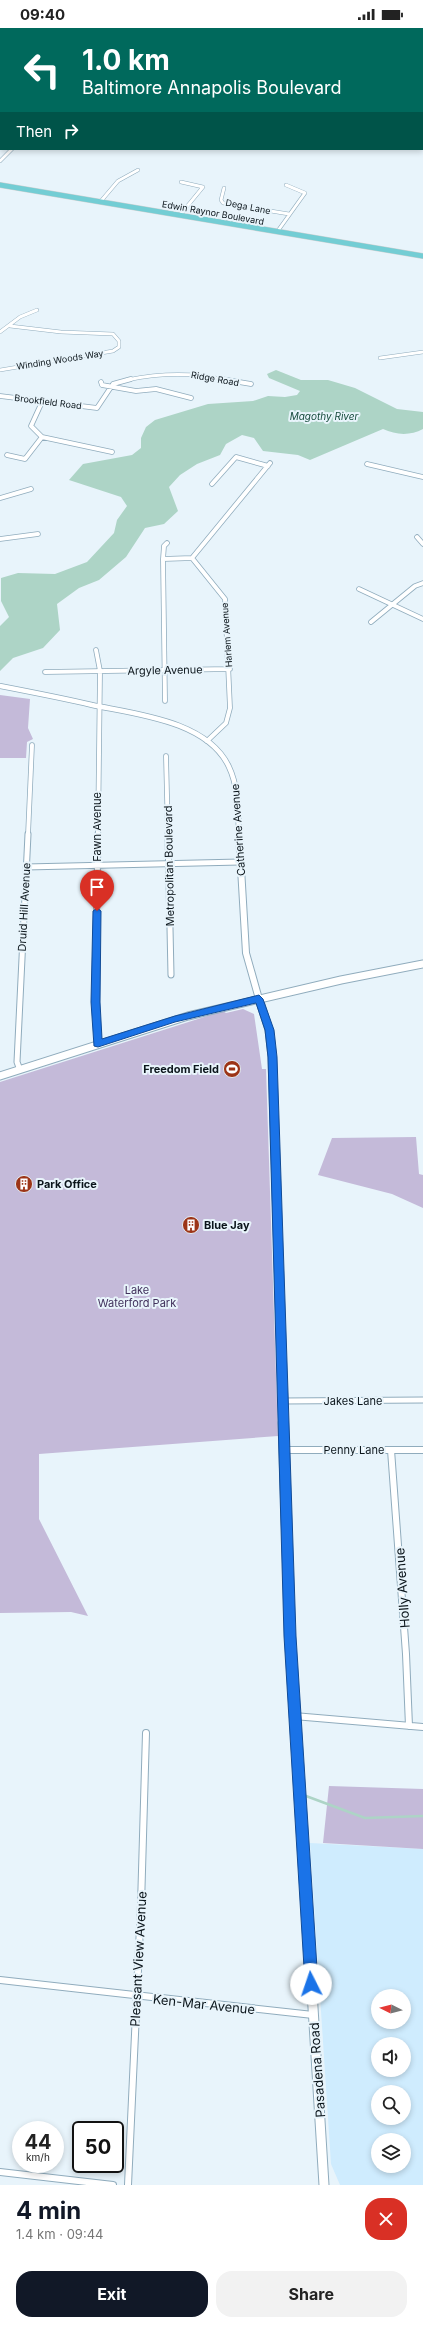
<!DOCTYPE html>
<html lang="en">
<head>
<meta charset="utf-8">
<style>
	:root { --surface:#fff; --page:#f2f2f2; --text:#222; --muted:#767676; --accent:#111827 }
	body { margin:0; font-family:Inter,sans-serif; background:var(--page); color:var(--text); height:100vh; display:flex; flex-direction:column; font-size:15px; white-space:nowrap }
	* { box-sizing:border-box; margin:0 }
	p { font-size:13px; color:var(--muted) }
	.icon { flex:none; width:22px; height:22px; fill:none; stroke:currentColor; stroke-width:2; stroke-linecap:round; stroke-linejoin:round }
	.map { position:relative; height:2157px; overflow:hidden }
	.panel { display:flex; flex-direction:column; background:var(--surface); flex:1 }
	.panel>* { flex:none }
	.guide { position:absolute; left:0px; top:0px; width:423px; height:122px; box-shadow:0 2px 6px #0003; background:#00695c; color:#fff; overflow:hidden }
	.needle { width:26px; rotate:276deg }
	.controls { position:absolute; left:371px; top:1961px; display:grid; gap:8px }
	.controls a { display:grid; place-items:center; width:40px; height:40px; border-radius:50%; background:var(--surface); box-shadow:0 2px 6px #0003; font-size:20px }
	.speed { position:absolute; left:12px; top:2093px; display:flex; gap:8px; font-size:20px; font-weight:700; text-align:center }
	.speed>* { display:grid; place-content:center; width:52px; height:52px; border-radius:50%; background:var(--surface); box-shadow:0 2px 6px #0003; line-height:1 }
	.speed small { font-size:10px; font-weight:400 }
	.speed .limit { border:2px solid #111; border-radius:6px; background:#fff; color:#111 }
	.pin { position:absolute; display:grid; place-items:center; width:34px; height:34px; color:#fff; margin:-41px -17px; border-radius:50% 50% 50% 0; rotate:-45deg; box-shadow:0 0 4px #0007 }
	.pin .icon { rotate:45deg }
	.me { position:absolute; width:44px; margin:-22px; rotate:356deg; stroke-linejoin:round; filter:drop-shadow(0 0 3px #0008) }
	.turn { display:flex; align-items:center; gap:14px; height:84px; padding:0 16px; font-size:18px }
	.turn .icon { width:52px; height:52px; stroke-width:2.5 }
	.turn b { display:block; font-size:28px; line-height:34px }
	.then { display:flex; align-items:center; height:38px; padding:0 16px; background:#0003; gap:8px; font-size:15px }
	.round { display:grid; place-items:center; flex:none; width:42px; height:42px; border-radius:16px; background:var(--page) }
	.summary { display:flex; align-items:center; justify-content:space-between; height:68px; padding:0 16px }
	h1 { font-size:24px; font-weight:700; line-height:30px; color:var(--accent) }
	.button { display:flex; gap:8px; margin-top:auto; padding:8px 16px }
	.button a { flex:1; height:46px; border-radius:16px; background:var(--accent); color:#fff; font-size:16px; font-weight:700; line-height:46px; text-align:center }
	.button a+a { background:var(--page); color:var(--text) }
	.status { display:flex; justify-content:space-between; align-items:center; height:28px; padding:0 20px; background:var(--surface); direction:ltr }
	.status svg { height:11px; fill:currentColor }
	.map>svg:first-child { display:block }
	.built { fill:#cfecfe; fill-rule:evenodd }
	.green { fill:#c4bad9 }
	.water { fill:#add4c6 }
	.lines { fill:none; stroke-linecap:round; stroke-linejoin:round }
	.stream { stroke:#add4c6; stroke-width:2.5 }
	.minor-far3-casing { stroke:#90acbd; stroke-width:4 }
	.minor-far2-casing { stroke:#90acbd; stroke-width:5.5 }
	.minor-far1-casing { stroke:#90acbd; stroke-width:7 }
	.minor-casing { stroke:#90acbd; stroke-width:8 }
	.tertiary-far1-casing { stroke:#90acbd; stroke-width:6 }
	.tertiary-casing { stroke:#90acbd; stroke-width:8 }
	.secondary-far2-casing { stroke:#90acbd; stroke-width:5 }
	.secondary-far1-casing { stroke:#90acbd; stroke-width:9 }
	.secondary-casing { stroke:#90acbd; stroke-width:11 }
	.primary-casing { stroke:#ced0d1; stroke-width:6 }
	.minor-far3 { stroke:#fff; stroke-width:3 }
	.minor-far2 { stroke:#fff; stroke-width:4 }
	.minor-far1 { stroke:#fff; stroke-width:5 }
	.minor { stroke:#fff; stroke-width:6 }
	.tertiary-far1 { stroke:#fff; stroke-width:4.5 }
	.tertiary { stroke:#fff; stroke-width:6 }
	.secondary-far2 { stroke:#fff; stroke-width:4 }
	.secondary-far1 { stroke:#fff; stroke-width:7 }
	.secondary { stroke:#fff; stroke-width:9 }
	.primary { stroke:#73cdd4; stroke-width:5 }
	.route { fill:#1a73e8; stroke:#114b97 }
	.labels { text-anchor:middle; stroke-width:4; stroke-linejoin:round; paint-order:stroke }
	.far-street-label { font-size:9px; fill:#0b151b; stroke:#e8f4fb }
	.far-water-label { font-size:10px; font-style:italic; fill:#164a3c; stroke:#e8f4fb }
	.street-label { font-size:11px; fill:#0b151b; stroke:#e8f4fb }
	.poi-label { font-size:11px; font-weight:bold; fill:#0b151b; stroke:#e8f4fb; text-anchor:start }
	.park-label { font-size:11px; fill:#40305b; stroke:#e8f4fb }
	.near-street-label { font-size:13px; fill:#0b151b; stroke:#e8f4fb }
</style>
</head>
<body>
<div class="status"><b>09:40</b><svg viewBox="0 0 49 12"><path d="M0 12V9h3v3zM5 12V6h3v6zM10 12V3h3v9zM15 12V0h3v12zM26 1h20v11H26zM47 4h2v5h-2z"/></svg></div>
<div class="map">
<svg width="423" height="2157" viewBox="0 0 423 2157">
	<rect width="100%" height="100%" fill="#e8f4fb"/>
	<path class="built" d="M310 1815 423 1821V2157H340L331 2136ZM378 1968H404V1994H378ZM378 2016H404V2042H378ZM378 2064H404V2090H378ZM378 2112H404V2138H378Z"/>
	<path class="green" d="M0 667 30 671 28 700 33 711 27 714 26 730H0Z
		M243 981 254 986 262 1041H266L278 1408 39 1426V1491L88 1588 71 1584 0 1585V1054L223 983 226 985Z
		M416 1109 419 1146 423 1147V1180L392 1166 318 1147 332 1110Z
		M329 1758 423 1761V1821L323 1815Z"/>
	<path class="water" d="M276 342 301 352H328L355 360 397 381 423 384V401C410 408 396 407 383 401L310 432 298 427 263 423 254 410 242 407 226 416 220 427 197 436 180 447 169 459 178 483 164 496 145 500 126 529 99 552 79 560 57 576 60 602 43 620 13 630 0 643V598L9 589 1 573V550L18 545 55 546 87 534 114 505 117 492 127 478 121 469 69 452 83 436 132 427 141 420V410L146 399 155 392 208 376 253 373 268 368 285 369 297 367 300 363 269 350 267 346Z"/>
	<g class="lines">
		<path class="stream" d="M306 1768 365 1790 423 1788"/>
		<g class="minor-far3-casing">
			<path id="minor-far3" d="M339 1 341 0
				M0 133 12 121
				M224 160 221 172 223 175 289 186
				M101 173 118 153 138 142
				M180 187 203 159 181 154
				M277 204 305 165 286 157
				M0 304 20 289 37 282
				M380 330 423 324
				M0 342 113 323 119 319V313L113 306 61 304 10 298
				M127 352C161 345 192 344 225 352"/>
		</g>
		<g class="minor-far2-casing">
			<path id="minor-far2" d="M221 351 251 356
				M101 354 102 357 136 363 156 361 191 370
				M0 368 97 380 113 356 131 351
				M42 374 31 398 42 409
				M42 409 112 424
				M7 427 25 431 42 409
				M367 436 423 449
				M212 456 236 429 268 438
				M0 470 31 461
				M417 509 423 516
				M0 511 38 506
				M192 530 225 571 230 680 226 695 207 713
				M192 530 270 435
				M163 531 192 530
				M359 561 423 591
				M371 594 415 558 423 555
				M96 622 100 643 98 807
				M45 644 230 641
				M165 673 163 531 164 518 167 515
				M166 728 168 807
				M28 807 32 717"/>
		</g>
		<g class="minor-far1-casing">
			<path id="minor-far1" d="M98 806 95 974 98 1016
				M168 806 171 947
				M26 839 240 834
				M20 1042 17 1034 28 806
				M283 1373 423 1372"/>
		</g>
		<g class="minor-casing">
			<path id="minor" d="M285 1422H423
				M391 1422 406 1626 409 1698
				M294 1688 423 1699
				M0 1952 313 1987
				M0 2144 113 2157
				M128 2157 141 1877 146 1705"/>
		</g>
		<g class="tertiary-far1-casing">
			<path id="tertiary-far1" d="M0 658C31 664 62 670 92 677 136 686 208 693 229 739 239 760 238 785 239 807"/>
		</g>
		<g class="tertiary-casing">
			<path id="tertiary" d="M239 806 246 925 259 971"/>
		</g>
		<g class="secondary-far2-casing">
			<path id="secondary-far2" d="M351 0 354 1"/>
		</g>
		<g class="secondary-far1-casing">
			<path id="secondary-far1" d="M259 971 269 1002 272 1029 283 1396
				M0 1048 188 988 341 952 423 936"/>
		</g>
		<g class="secondary-casing">
			<path id="secondary" d="M283 1395 290 1608 324 2157"/>
		</g>
		<g class="primary-casing">
			<path id="primary" d="M0 157 423 228"/>
		</g>
		<use href="#minor-far3" class="minor-far3"/>
		<use href="#minor-far2" class="minor-far2"/>
		<use href="#minor-far1" class="minor-far1"/>
		<use href="#minor" class="minor"/>
		<use href="#tertiary-far1" class="tertiary-far1"/>
		<use href="#tertiary" class="tertiary"/>
		<use href="#secondary-far2" class="secondary-far2"/>
		<use href="#secondary-far1" class="secondary-far1"/>
		<use href="#secondary" class="secondary"/>
		<use href="#primary" class="primary"/>
	</g>
	<path class="route" d="M97 880 101 883 100 974 102 1011 175 988 259 967 263 971 274 1002 277 1029 296 1608 318 1956 316 1960 311 1962 307 1960 305 1956 284 1608 268 1029 265 1002 256 975 175 994 98 1019 94 1018 91 974 93 883Z"/>
	<defs>
		<g id="stadium-disc" transform="scale(0.9)"><circle r="9.5" fill="#9c3417" stroke="#e8f4fb"/><path d="M0-5a6.5 5 0 1 0 0 10a6.5 5 0 1 0 0-10ZM-3.5-1.8h7v3.6h-7Z" fill="#fff"/></g>
		<g id="building-disc" transform="scale(0.9)"><circle r="9.5" fill="#9c3417" stroke="#e8f4fb"/><path d="M-4-6H4V6H1V3H-1V6H-4ZM-2.5-4.3h1.7v1.8h-1.7ZM.8-4.3h1.7v1.8H.8ZM-2.5-1h1.7V.8h-1.7ZM.8-1h1.7V.8H.8Z" fill="#fff"/></g>
	</defs>
	<g fill-rule="evenodd">
		<use href="#stadium-disc" x="232" y="1041"/>
		<use href="#building-disc" x="24" y="1156"/>
		<use href="#building-disc" x="191" y="1197"/>
	</g>
	<g class="labels">
		<g class="far-street-label">
			<text transform="translate(248 179) rotate(11)" y="3">Dega Lane</text>
			<text transform="translate(213 185) rotate(10)" y="3">Edwin Raynor Boulevard</text>
			<text transform="translate(60 332) rotate(-9)" y="3">Winding Woods Way</text>
			<text transform="translate(215 351) rotate(10)" y="3">Ridge Road</text>
			<text transform="translate(48 374) rotate(7)" y="3">Brookfield Road</text>
			<text transform="translate(227 607) rotate(-94)" y="3">Harlem Avenue</text>
		</g>
		<g class="far-water-label">
			<text x="324" y="392">Magothy River</text>
		</g>
		<g class="street-label">
			<text transform="translate(165 642) rotate(-1)" y="4">Argyle Avenue</text>
			<text transform="translate(97 799) rotate(-90)" y="4">Fawn Avenue</text>
			<text transform="translate(238 802) rotate(-94)" y="4">Catherine Avenue</text>
			<text transform="translate(169 838) rotate(-91)" y="4">Metropolitan Boulevard</text>
			<text transform="translate(24 879) rotate(-87)" y="4">Druid Hill Avenue</text>
			<text x="353" y="1377">Jakes Lane</text>
			<text x="354" y="1426">Penny Lane</text>
		</g>
		<g class="poi-label">
			<text x="219" y="1045" text-anchor="end">Freedom Field</text>
			<text x="37" y="1160">Park Office</text>
			<text x="204" y="1201">Blue Jay</text>
		</g>
		<g class="park-label">
			<text x="137" y="1266">Lake<tspan x="137" dy="13">Waterford Park</tspan></text>
		</g>
		<g class="near-street-label">
			<text transform="translate(402 1560) rotate(-94)" y="5">Holly Avenue</text>
			<text transform="translate(138 1931) rotate(-87)" y="5">Pleasant View Avenue</text>
			<text transform="translate(204 1976) rotate(6)" y="5">Ken-Mar Avenue</text>
			<text transform="translate(317 2042) rotate(-94)" y="5">Pasadena Road</text>
		</g>
	</g>
</svg>
<div class="controls">
<a><svg class="needle" viewBox="-14 -14 28 28"><path d="M0-13l5 13h-10z" fill="#e53935"/><path d="M0 13l5-13h-10z" fill="#767676"/></svg></a>
<a><svg class="icon" aria-label="sound" viewBox="0 0 24 24"><path d="M4 9h4l5-4v14l-5-4H4zM17 9q2 3 0 6"/></svg></a>
<a><svg class="icon" aria-label="search" viewBox="0 0 24 24"><circle cx="10" cy="10" r="6"/><path d="M15 15l6 6"/></svg></a>
<a><svg class="icon" aria-label="layers" viewBox="0 0 24 24"><path d="M12 4l9 5-9 5-9-5zM3 14l9 5 9-5"/></svg></a>
</div>
<div class="speed"><div>44<small>km/h</small></div><div class="limit">50</div></div>
<div class="pin" style="left:97px;top:883px;background:#d93025"><svg class="icon" aria-label="arrive" viewBox="0 0 24 24"><path d="M6 21V4h12l-3 4 3 4H6"/></svg></div>
<svg class="me" style="left:311px;top:1956px" viewBox="-20 -20 40 40"><circle r="19" fill="#fff"/><path d="M0-13L10 11 0 6-10 11z" fill="#1a73e8"/></svg>
<div class="guide">
<div class="turn"><svg class="icon" aria-label="left" viewBox="0 0 24 24"><path d="M17 20v-9H6M10 6l-5 5 5 5"/></svg><div><b>1.0 km</b>Baltimore Annapolis Boulevard</div></div>
<div class="then">Then<svg class="icon" aria-label="right" viewBox="0 0 24 24"><path d="M7 20v-9h11M14 6l5 5-5 5"/></svg></div>
</div>
</div>
<section class="panel">
<div class="summary"><div><h1>4 min</h1><p>1.4 km · 09:44</p></div><a class="round" style="background:#d93025;color:#fff"><svg class="icon" aria-label="close" viewBox="0 0 24 24"><path d="M6 6l12 12M18 6L6 18"/></svg></a></div>
<div class="button"><a>Exit</a><a>Share</a></div>
</section>
</body>
</html>
